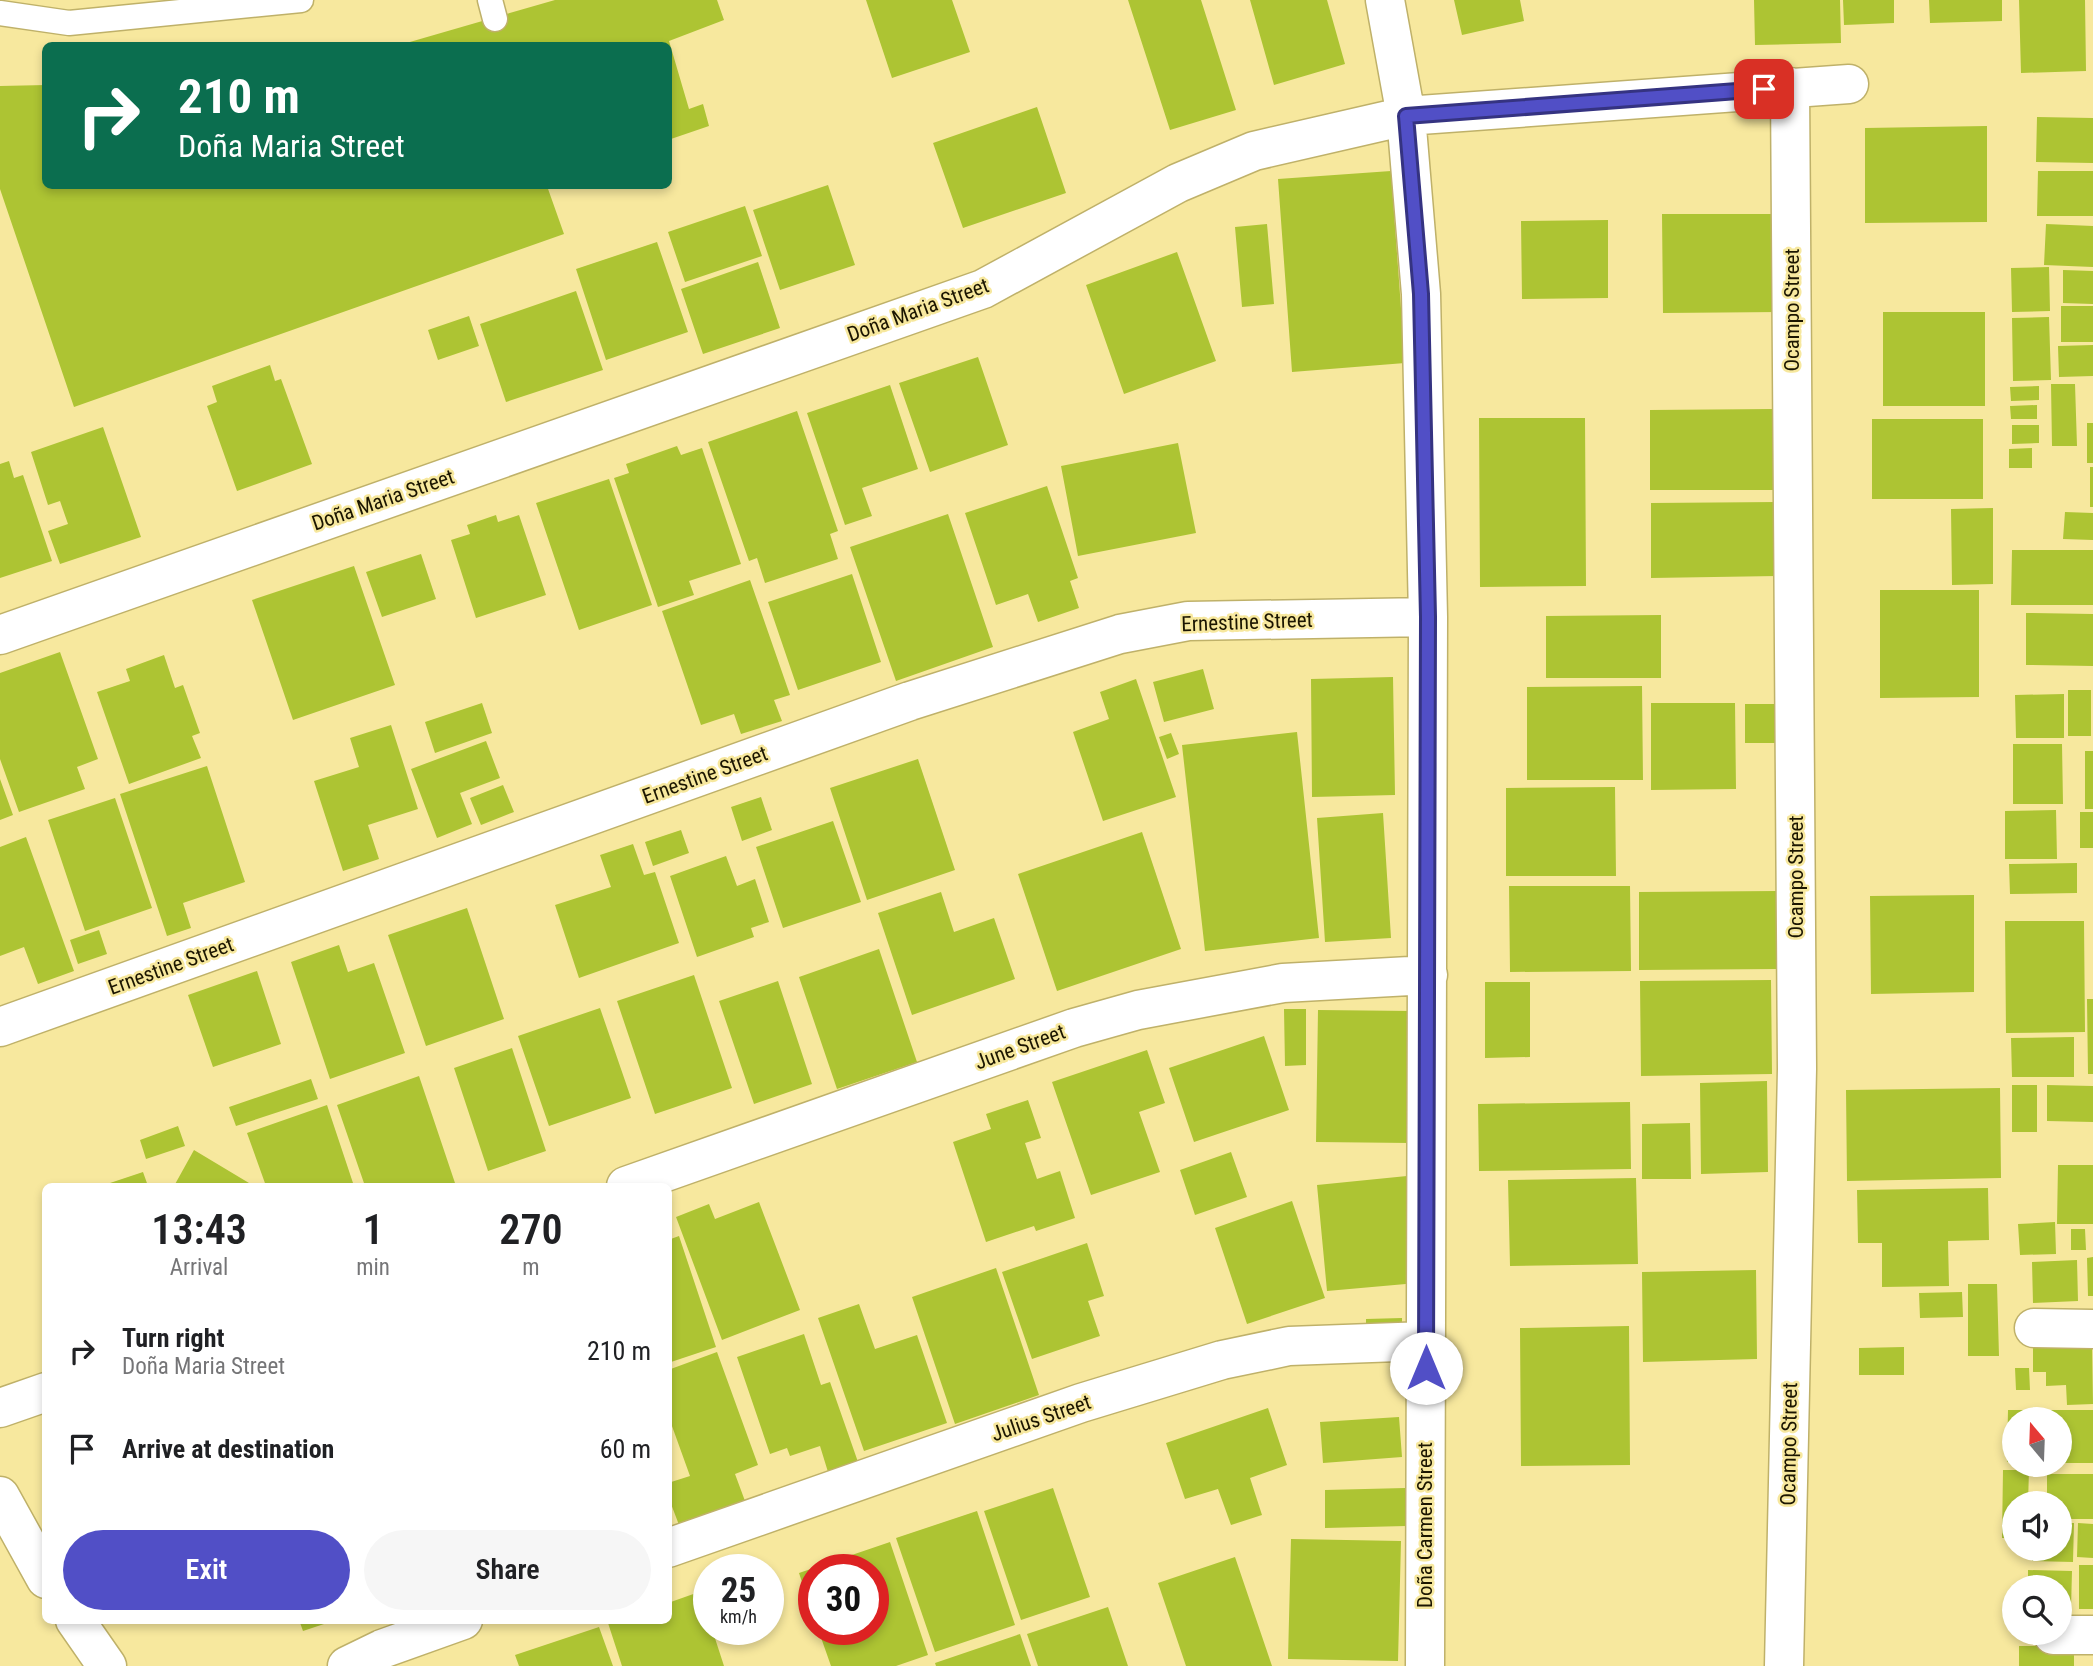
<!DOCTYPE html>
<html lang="en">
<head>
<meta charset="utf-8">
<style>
	:root { --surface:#fff; --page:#f6f6f6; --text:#202124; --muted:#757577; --accent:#514fc6 }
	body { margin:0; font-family:"Roboto Condensed",sans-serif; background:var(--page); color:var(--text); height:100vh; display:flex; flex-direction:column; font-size:26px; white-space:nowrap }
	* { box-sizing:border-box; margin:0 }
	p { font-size:23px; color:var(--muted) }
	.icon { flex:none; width:38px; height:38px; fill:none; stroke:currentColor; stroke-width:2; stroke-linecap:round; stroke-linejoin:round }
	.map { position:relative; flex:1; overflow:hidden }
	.sheet { position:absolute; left:42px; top:1183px; width:630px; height:441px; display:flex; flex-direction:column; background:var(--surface); border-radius:10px; box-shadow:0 4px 10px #0003 }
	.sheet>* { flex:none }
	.hud { position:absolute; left:42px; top:42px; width:630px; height:147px; border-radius:10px; box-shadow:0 4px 10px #0003; background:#0b6e4f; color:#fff; overflow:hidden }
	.needle { width:46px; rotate:341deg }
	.fabs { position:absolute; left:2002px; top:1407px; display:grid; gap:14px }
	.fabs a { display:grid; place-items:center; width:70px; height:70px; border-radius:50%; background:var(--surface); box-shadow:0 4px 10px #0003; font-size:35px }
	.speed { position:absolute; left:693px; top:1554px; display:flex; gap:14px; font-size:35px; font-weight:700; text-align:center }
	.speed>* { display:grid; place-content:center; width:91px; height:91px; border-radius:50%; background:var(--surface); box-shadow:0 4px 10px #0003; line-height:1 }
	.speed small { font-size:18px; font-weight:400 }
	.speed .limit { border:10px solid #d22; background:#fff; color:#111 }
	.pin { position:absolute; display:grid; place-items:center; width:60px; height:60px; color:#fff; margin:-30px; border-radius:14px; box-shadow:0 4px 10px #0006 }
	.me { position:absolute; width:77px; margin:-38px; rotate:0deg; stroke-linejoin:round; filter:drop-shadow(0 0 5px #0008) }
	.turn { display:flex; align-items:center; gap:24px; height:147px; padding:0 21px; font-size:32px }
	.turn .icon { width:91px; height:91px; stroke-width:2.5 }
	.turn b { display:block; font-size:49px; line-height:60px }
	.eta { display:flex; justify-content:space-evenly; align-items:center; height:119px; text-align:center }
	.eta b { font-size:42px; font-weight:600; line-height:49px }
	.primary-button { display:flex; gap:14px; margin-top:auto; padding:14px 21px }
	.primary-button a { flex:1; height:80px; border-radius:42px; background:var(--accent); color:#fff; font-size:28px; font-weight:600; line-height:80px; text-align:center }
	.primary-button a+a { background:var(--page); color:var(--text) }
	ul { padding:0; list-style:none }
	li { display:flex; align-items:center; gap:21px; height:98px; padding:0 21px }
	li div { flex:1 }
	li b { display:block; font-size:26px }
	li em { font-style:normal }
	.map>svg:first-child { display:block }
	.building { fill:#adc433 }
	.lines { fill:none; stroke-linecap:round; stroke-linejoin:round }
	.service-casing { stroke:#bfb169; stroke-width:27 }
	.minor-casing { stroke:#bfb169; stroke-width:41 }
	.service { stroke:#fff; stroke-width:24 }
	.minor { stroke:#fff; stroke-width:38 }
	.route-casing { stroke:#353381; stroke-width:18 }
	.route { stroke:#514fc6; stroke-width:12 }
	.labels { text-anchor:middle; stroke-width:5; stroke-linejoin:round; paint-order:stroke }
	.street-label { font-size:21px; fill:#1b1500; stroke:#f7e89e }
</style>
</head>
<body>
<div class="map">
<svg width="2093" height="1666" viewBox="0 0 2093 1666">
	<rect width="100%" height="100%" fill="#f7e89e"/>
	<path class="building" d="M555 0H717L724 20 669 41 689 109 703 104 709 126 668 140V46H396Z
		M866 0H952L970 52 892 78Z
		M1128 0H1201L1236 110 1170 130Z
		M1250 0H1327L1345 64 1274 85Z
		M1454 0H1520L1524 21 1462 35Z
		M1754 0H1840L1841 43 1755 45Z
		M1843 0H1894V23L1844 25Z
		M1929 0H2002V21L1930 23Z
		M2019 0H2085L2086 71 2021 73Z
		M46 85V186H547L564 234 74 407 0 189V86Z
		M1037 107 1066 193 963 228 933 143Z
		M2037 117 2093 118V163L2036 162Z
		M1987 126V222L1865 223V128Z
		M1391 171 1405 363 1292 372 1278 179Z
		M2038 171H2093V216H2037Z
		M828 185 855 265 780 290 753 210Z
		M745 206 762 256 685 282 668 232Z
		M1662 214H1782V312L1663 313Z
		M1608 220V298L1522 299 1521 221Z
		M1267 224 1274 304 1242 307 1235 227Z
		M2046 224 2093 226V267L2044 265Z
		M657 242 688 332 606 360 576 269Z
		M1177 252 1216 361 1124 394 1086 285Z
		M758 262 780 328 703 354 681 289Z
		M2049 267 2050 311 2012 312 2011 268Z
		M2063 270 2093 271V304L2063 303Z
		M576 291 603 370 506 402 480 324Z
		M2061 306H2093V342H2061Z
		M1883 312H1985V406H1883Z
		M469 316 479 346 438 360 428 330Z
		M2049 317 2051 380 2013 381 2012 318Z
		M2093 345V376L2059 377 2058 346Z
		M978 357 1008 445 930 472 899 383Z
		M270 365 275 381 281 379 312 464 237 491 207 406 217 402 212 386Z
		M2051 384H2075L2077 446H2052Z
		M890 385 918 469 862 488 872 516 845 525 807 413Z
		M2039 386V400L2011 401 2010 387Z
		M2037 405V419H2011L2010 406Z
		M1773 409 1774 490H1650V410Z
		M797 411 838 531 830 534 838 559 765 583 757 558 749 561 708 442Z
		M1479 418H1585L1586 586 1480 587Z
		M1872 419H1983V499H1872Z
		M2087 423H2093V463H2087Z
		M2012 425H2039V443L2012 444Z
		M103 427 141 537 60 564 48 531 68 524 60 501 48 505 31 452Z
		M1178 443 1196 533 1078 556 1061 466Z
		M677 446 681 455 702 448 741 564 689 581 694 595 658 607 614 478 629 473 626 464Z
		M2032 448V468H2009V449Z
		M9 461 14 478 23 475 52 561 0 578V464Z
		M2090 467H2093V507H2090Z
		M609 479 652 605 579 630 536 503Z
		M1047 486 1078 578 1070 581 1079 608 1038 622 1028 594 996 605 965 513Z
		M1777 502V576L1651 578V503Z
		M1993 508V584L1952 585 1951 509Z
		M2065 512 2093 513V540L2063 539Z
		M948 514 993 647 896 681 850 547Z
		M496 515 498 522 519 515 546 595 476 618 451 540 470 534 467 525Z
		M2012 550H2093V605H2011Z
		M421 554 436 599 382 617 366 572Z
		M354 566 395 685 293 720 252 600Z
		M852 574 881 662 798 690 768 602Z
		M750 580 790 695 774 700 782 721 741 734 734 714 701 725 662 611Z
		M1880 590H1979V697L1880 698Z
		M2026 613 2093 614V666L2026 665Z
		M1661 615V678H1546V616Z
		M60 652 98 759 77 767 85 789 19 812 0 759V673Z
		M164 655 175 688 183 685 200 733 192 736 201 758 129 784 97 692 130 681 126 669Z
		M1203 669 1214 709 1164 722 1153 682Z
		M1393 677 1395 795 1312 797 1311 679Z
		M1136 679 1176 797 1103 821 1073 732 1109 719 1100 692Z
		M1642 686 1643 780H1527V687Z
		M2068 690H2091V736H2068Z
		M2064 694V738H2016L2015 695Z
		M482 703 492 733 435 753 425 722Z
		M1651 703H1735L1736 789 1651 790Z
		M1745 704H1782V743H1745Z
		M391 725 418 809 368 825 379 859 343 871 314 781 359 767 350 738Z
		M1297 732 1319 938 1205 951 1182 745Z
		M1171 733 1179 754 1167 759 1159 737Z
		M486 741 500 778 460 793 472 824 437 838 411 769Z
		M2013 744H2062L2063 804H2013Z
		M2085 751H2093V809H2085Z
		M918 759 955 870 867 900 830 788Z
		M207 766 245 882 183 903 191 928 167 936 120 794Z
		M0 779 13 815 0 820Z
		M503 785 514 812 481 825 470 798Z
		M1615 787 1616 876H1506V788Z
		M761 797 772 830 742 841 731 807Z
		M115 798 152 908 85 931 48 820Z
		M2056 810 2057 859H2005V811Z
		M2080 812H2093V848H2080Z
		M1383 813 1391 938 1325 942 1317 818Z
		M833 821 861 902 783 928 756 847Z
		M681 830 689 853 653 866 645 842Z
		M1142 832 1181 949 1057 991 1018 874Z
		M26 837 74 971 38 984 24 947 0 956V847Z
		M633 844 644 875 655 872 679 943 579 978 555 905 611 887 600 855Z
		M726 856 737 886 755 879 769 922 751 928 754 937 697 957 670 876Z
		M2077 863V893L2010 894 2009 864Z
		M1509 886H1630L1631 971 1510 972Z
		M1778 891V969L1639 970V892Z
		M941 892 954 932 994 918 1015 979 912 1015 878 913Z
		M1974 895V992L1871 994 1870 896Z
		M467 908 504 1019 426 1046 388 935Z
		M2005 921H2084L2085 1032 2006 1033Z
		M99 930 107 954 78 964 70 940Z
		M339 945 348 972 374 963 405 1053 330 1079 291 962Z
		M879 949 917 1062 837 1089 799 977Z
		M257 971 281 1044 213 1067 188 995Z
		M694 975 732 1088 655 1114 617 1001Z
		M1771 980 1772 1074 1641 1076 1640 981Z
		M778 981 812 1084 754 1104 719 1001Z
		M1485 982H1530V1057L1485 1058Z
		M2087 999H2093V1074H2088Z
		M600 1008 631 1098 549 1126 518 1036Z
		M1284 1009H1306V1065L1285 1066Z
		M1318 1010 1412 1011 1410 1143 1316 1142Z
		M1264 1036 1289 1110 1194 1142 1169 1068Z
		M2074 1037V1077H2012L2011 1038Z
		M512 1048 546 1151 488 1171 454 1068Z
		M1147 1050 1165 1103 1139 1112 1160 1172 1091 1195 1052 1082Z
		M419 1076 456 1186H365L337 1105Z
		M311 1079 318 1099 236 1126 229 1107Z
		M1767 1081 1768 1172 1701 1174 1700 1083Z
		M2012 1085H2037V1132H2012Z
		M2047 1085 2093 1086V1122L2047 1121Z
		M2000 1088 2001 1178 1847 1181 1846 1090Z
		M1028 1100 1041 1138 1025 1143 1037 1179 1060 1171 1075 1218 1036 1231 1034 1226 986 1242 953 1142 991 1129 986 1114Z
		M1630 1102 1631 1169 1479 1171 1478 1104Z
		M327 1105 354 1186H266L247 1133Z
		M1690 1123 1691 1179H1642V1124Z
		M178 1126 185 1146 146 1159 140 1140Z
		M194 1150 254 1186H174Z
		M1231 1152 1247 1197 1195 1215 1180 1170Z
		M2058 1165H2093V1224H2057Z
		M143 1172 148 1186H101Z
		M1407 1176 1417 1283 1327 1291 1317 1185Z
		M1636 1178 1638 1264 1510 1266 1508 1180Z
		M1988 1188 1989 1240 1948 1241 1949 1286 1882 1287V1243H1858L1857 1190Z
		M1292 1201 1325 1298 1247 1324 1215 1228Z
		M759 1202 800 1310 722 1340 676 1217 709 1204 715 1219Z
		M2055 1222 2056 1254 2020 1255 2018 1224Z
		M2071 1229H2085L2086 1250H2071Z
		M679 1236 716 1347 668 1363V1240Z
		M1087 1243 1104 1296 1088 1301 1100 1336 1032 1359 1002 1272Z
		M2093 1257V1296H2088L2087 1258Z
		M2077 1260 2078 1301 2033 1303 2032 1262Z
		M996 1268 1039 1395 955 1424 912 1297Z
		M1756 1270 1757 1359 1643 1362 1642 1272Z
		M1968 1284H1997L1999 1356H1968Z
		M1962 1292 1963 1317 1920 1318 1919 1293Z
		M859 1304 875 1349 917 1335 947 1423 864 1451 818 1318Z
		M1402 1318V1336L1366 1337V1319Z
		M1629 1326 1630 1465 1521 1466 1520 1328Z
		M804 1334 821 1385 830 1382 858 1462 828 1472 820 1446 790 1456 787 1448 770 1454 737 1357Z
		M2092 1342 2093 1404 2067 1405 2066 1385 2046 1386V1372H2033V1344Z
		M1904 1347V1375H1859V1348Z
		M717 1352 758 1465 735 1474 745 1501 679 1525 668 1496V1483L690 1476 668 1415V1370Z
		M2015 1368H2029L2030 1390H2016Z
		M1268 1408 1287 1465 1250 1478 1262 1515 1231 1525 1218 1489 1185 1499 1166 1443Z
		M2008 1410H2093V1463H2060V1419H2014V1462H2007Z
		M1399 1417 1402 1457 1323 1463 1320 1422Z
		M2003 1470H2029L2028 1503H2014V1538H2002Z
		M2047 1474H2093V1519H2060V1503H2047Z
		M1053 1488 1090 1597 1021 1620 984 1511Z
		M1405 1488 1406 1526 1325 1528V1490Z
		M977 1511 1015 1625 935 1652 896 1538Z
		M2060 1523H2074L2073 1562 2032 1561V1549H2060Z
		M2078 1523 2093 1524V1558L2077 1557Z
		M1291 1539 1401 1541 1398 1661 1288 1659Z
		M890 1542 928 1655 896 1666H831L818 1629H873V1570H814L813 1615 799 1573Z
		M1235 1557 1272 1666H1186L1158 1583Z
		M2079 1565H2093V1609H2079Z
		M2028 1570 2072 1571 2071 1609H2060V1587H2028Z
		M699 1592 709 1629H712L724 1666H622L608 1623 668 1620V1603Z
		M1108 1607 1128 1666H1038L1027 1634Z
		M299 1620H333V1621L303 1631Z
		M599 1627 613 1666H519L515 1655Z
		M1020 1634 1031 1666H936L935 1663Z
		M2019 1646H2074V1666H2019Z"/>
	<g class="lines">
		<g class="service-casing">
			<path id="service" d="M490 0 495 19
				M0 13 69 23 301 0"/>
		</g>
		<g class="minor-casing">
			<path id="minor" d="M1385 0 1406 116 1421 294 1428 617 1425 1666
				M0 635 983 289 1178 183 1254 151 1406 116 1849 84
				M0 1027 910 701 1120 634 1188 621 1428 617
				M626 1186 1074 1028 1138 1010 1283 983 1428 975
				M2034 1328 2093 1329
				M0 1408 46 1392
				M0 1496 46 1579
				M668 1548 1081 1403 1222 1360 1289 1346 1426 1341
				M75 1620 107 1666
				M2053 1635H2093
				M347 1666 382 1649 463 1620
				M1784 1666 1797 1069 1790 87"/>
		</g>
		<use href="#service" class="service"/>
		<use href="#minor" class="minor"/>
	</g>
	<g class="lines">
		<g class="route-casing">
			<path id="route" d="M1426 1368 1428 617 1421 294 1406 116 1764 89"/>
		</g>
		<use href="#route" class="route"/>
	</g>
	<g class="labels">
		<g class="street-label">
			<text transform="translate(918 310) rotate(-20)" y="7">Doña Maria Street</text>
			<text transform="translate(1792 310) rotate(-90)" y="7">Ocampo Street</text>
			<text transform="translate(383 500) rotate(-19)" y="7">Doña Maria Street</text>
			<text transform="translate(1247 622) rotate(-2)" y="7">Ernestine Street</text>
			<text transform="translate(705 775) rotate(-20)" y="7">Ernestine Street</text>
			<text transform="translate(1796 877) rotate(-90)" y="7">Ocampo Street</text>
			<text transform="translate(171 966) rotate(-20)" y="7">Ernestine Street</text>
			<text transform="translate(1020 1047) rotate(-20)" y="7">June Street</text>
			<text transform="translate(1041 1418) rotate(-19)" y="7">Julius Street</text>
			<text transform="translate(1789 1444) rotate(-89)" y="7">Ocampo Street</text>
			<text transform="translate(1425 1525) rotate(-90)" y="7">Doña Carmen Street</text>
		</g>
	</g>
</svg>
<div class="fabs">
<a><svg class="needle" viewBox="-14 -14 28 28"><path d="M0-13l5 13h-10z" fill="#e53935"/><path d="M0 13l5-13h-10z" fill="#757577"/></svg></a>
<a><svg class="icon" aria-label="sound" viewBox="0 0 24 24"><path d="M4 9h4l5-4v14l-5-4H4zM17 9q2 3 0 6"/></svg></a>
<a><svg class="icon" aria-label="search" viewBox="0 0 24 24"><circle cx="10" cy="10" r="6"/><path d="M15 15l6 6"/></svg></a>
</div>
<div class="speed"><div>25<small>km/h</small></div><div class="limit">30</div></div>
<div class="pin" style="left:1764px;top:89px;background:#d93025"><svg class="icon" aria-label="arrive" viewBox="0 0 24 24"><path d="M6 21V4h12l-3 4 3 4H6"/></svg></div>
<svg class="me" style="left:1426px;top:1368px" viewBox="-20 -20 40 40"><circle r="19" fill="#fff"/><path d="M0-13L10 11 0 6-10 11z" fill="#514fc6"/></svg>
<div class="hud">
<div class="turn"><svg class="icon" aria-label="right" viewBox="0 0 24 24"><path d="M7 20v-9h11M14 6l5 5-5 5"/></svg><div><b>210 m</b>Doña Maria Street</div></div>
</div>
<section class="sheet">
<div class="eta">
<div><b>13:43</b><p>Arrival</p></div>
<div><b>1</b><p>min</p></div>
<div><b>270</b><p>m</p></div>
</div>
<ul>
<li><svg class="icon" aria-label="right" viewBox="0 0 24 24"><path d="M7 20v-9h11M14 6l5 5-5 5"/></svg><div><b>Turn right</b><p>Doña Maria Street</p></div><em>210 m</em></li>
<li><svg class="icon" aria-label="arrive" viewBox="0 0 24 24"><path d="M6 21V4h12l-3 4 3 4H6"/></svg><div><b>Arrive at destination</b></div><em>60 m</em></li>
</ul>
<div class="primary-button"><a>Exit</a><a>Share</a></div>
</section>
</div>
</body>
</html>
